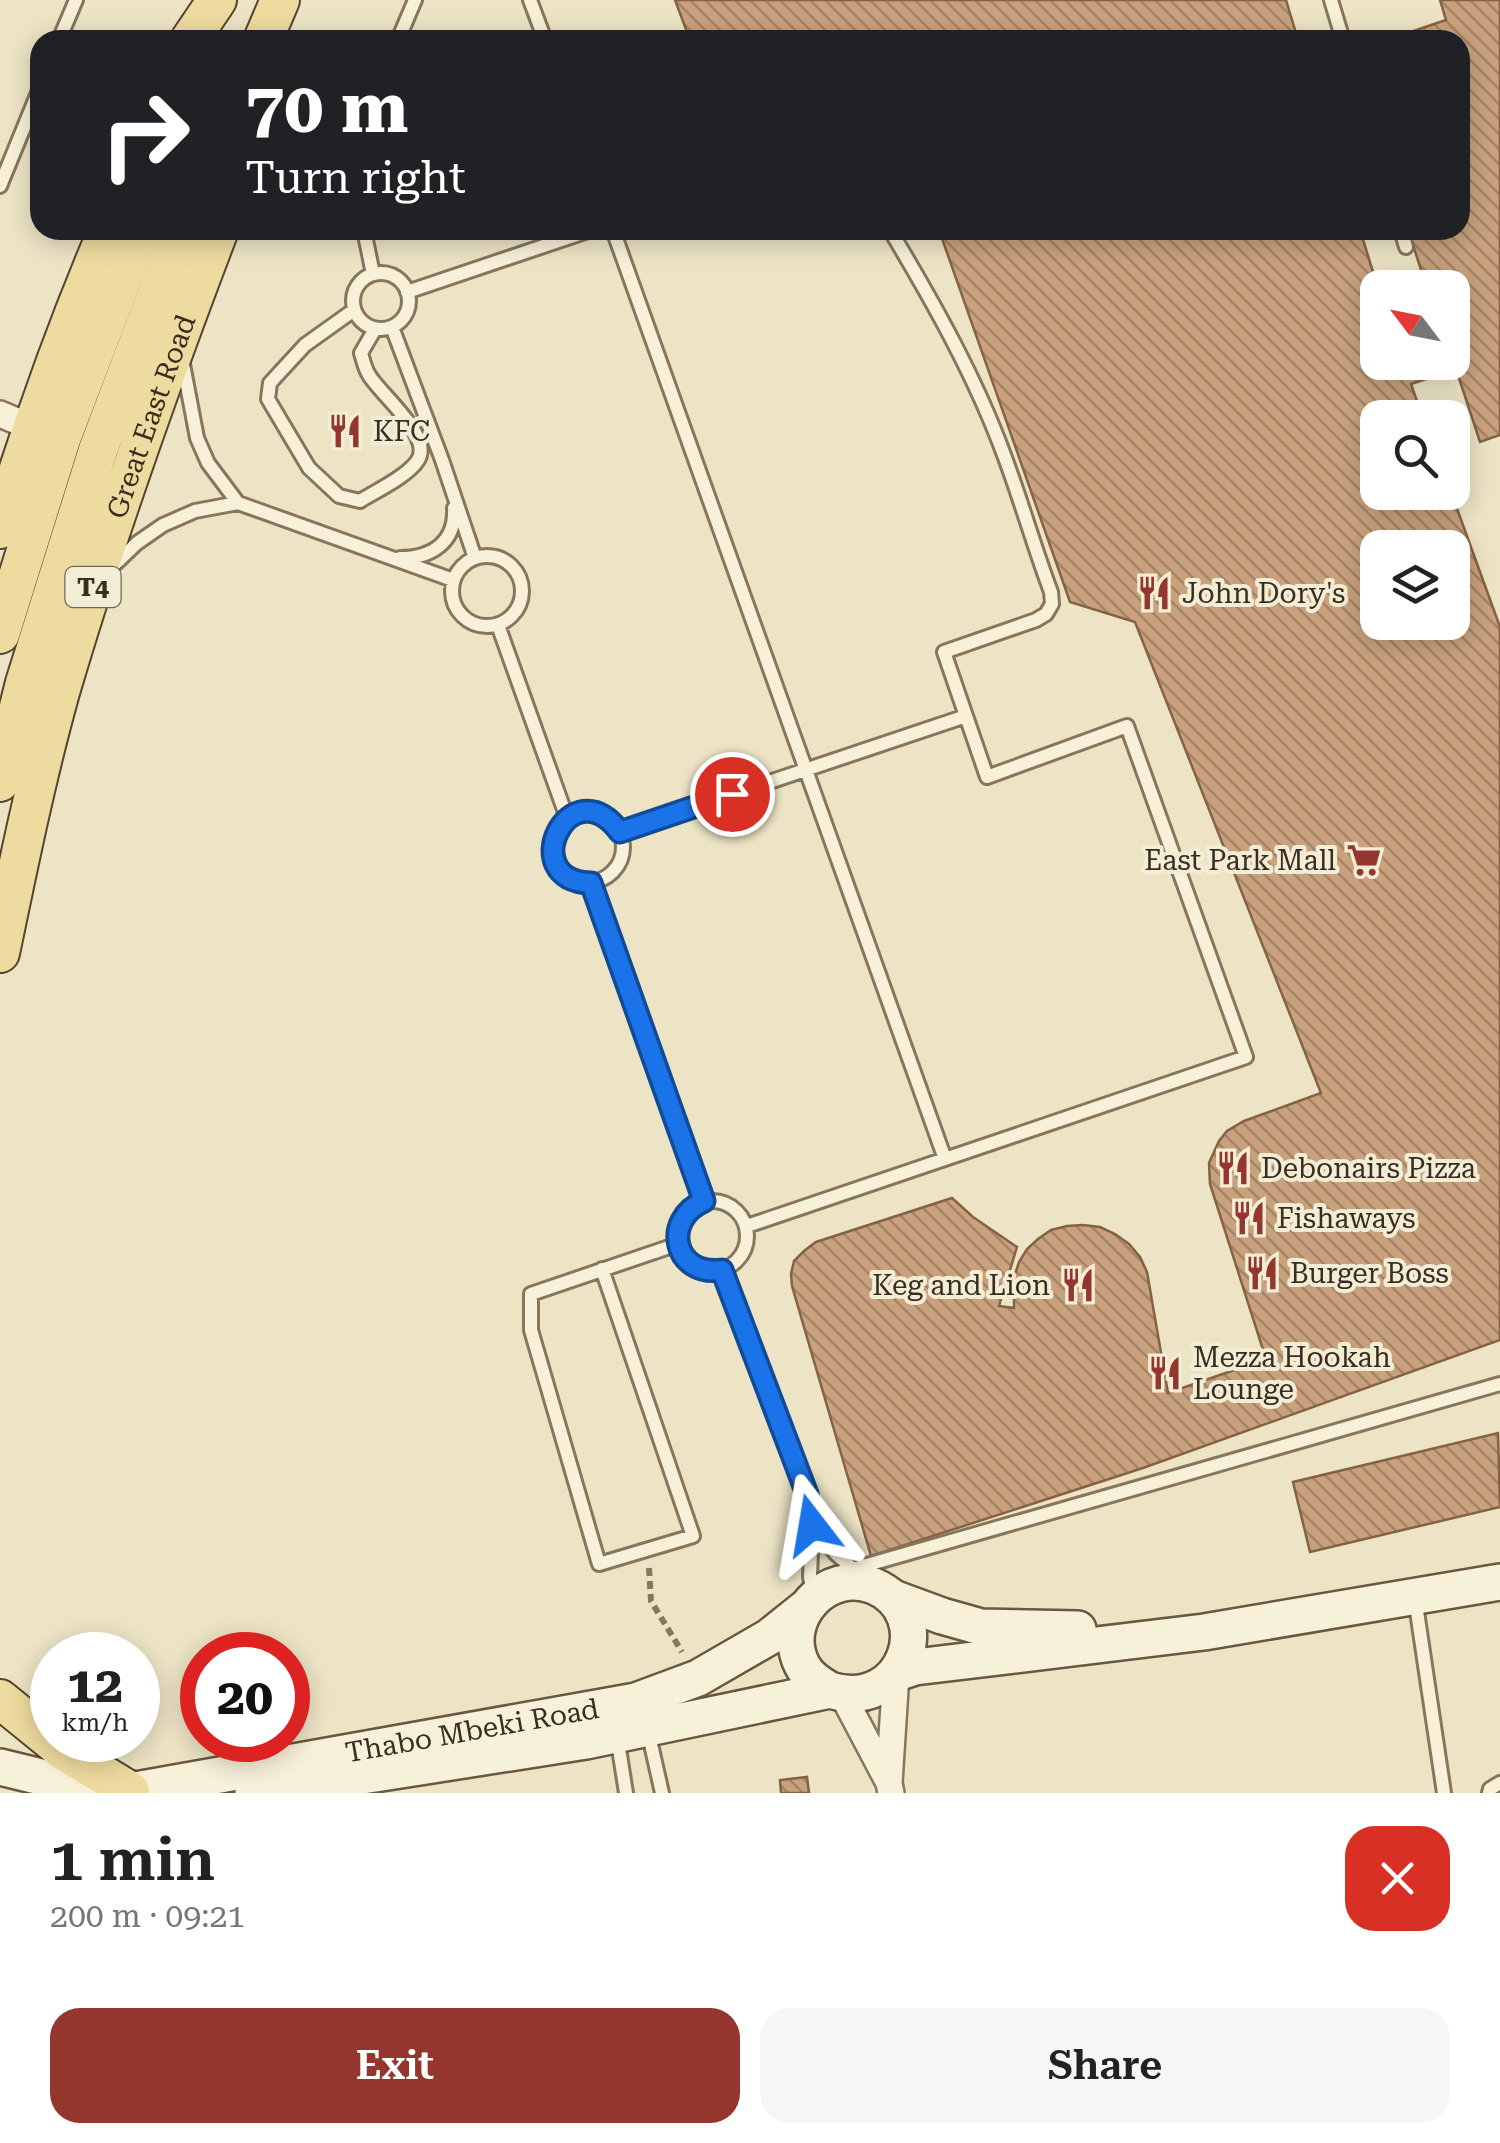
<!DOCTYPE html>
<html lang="en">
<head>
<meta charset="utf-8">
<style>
	:root { --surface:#fff; --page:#f6f6f6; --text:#222; --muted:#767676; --accent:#94352e }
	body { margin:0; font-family:"Roboto Serif",serif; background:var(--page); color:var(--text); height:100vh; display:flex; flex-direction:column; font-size:38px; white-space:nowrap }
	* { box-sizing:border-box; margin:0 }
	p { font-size:32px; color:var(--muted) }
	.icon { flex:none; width:55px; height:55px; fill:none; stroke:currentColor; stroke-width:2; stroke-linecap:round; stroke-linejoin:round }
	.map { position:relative; height:1793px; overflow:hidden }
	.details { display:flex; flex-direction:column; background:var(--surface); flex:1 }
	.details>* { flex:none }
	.top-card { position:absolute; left:30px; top:30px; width:1440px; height:210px; border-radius:30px; box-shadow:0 5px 25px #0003; background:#202124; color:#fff; overflow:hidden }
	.needle { width:65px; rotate:302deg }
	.fabs { position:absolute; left:1360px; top:270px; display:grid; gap:20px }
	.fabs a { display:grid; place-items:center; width:110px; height:110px; border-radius:20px; background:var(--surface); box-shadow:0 5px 25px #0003; font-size:50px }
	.speed { position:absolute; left:30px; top:1632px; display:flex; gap:20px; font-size:50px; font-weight:700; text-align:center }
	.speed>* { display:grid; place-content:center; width:130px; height:130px; border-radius:50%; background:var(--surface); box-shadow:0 5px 25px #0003; line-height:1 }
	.speed small { font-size:25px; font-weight:400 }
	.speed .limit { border:15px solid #d22; background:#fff; color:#111 }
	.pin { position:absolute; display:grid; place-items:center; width:85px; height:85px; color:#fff; margin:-42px; border:5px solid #fff; border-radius:50%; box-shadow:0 2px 10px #0007 }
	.me { position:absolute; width:110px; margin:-55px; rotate:346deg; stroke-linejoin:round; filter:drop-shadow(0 0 8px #0008) }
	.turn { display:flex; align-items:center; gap:35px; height:210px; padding:0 50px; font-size:45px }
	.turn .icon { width:130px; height:130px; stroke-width:2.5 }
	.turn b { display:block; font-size:70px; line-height:85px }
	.round { display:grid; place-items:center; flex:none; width:105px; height:105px; border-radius:30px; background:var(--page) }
	.head { display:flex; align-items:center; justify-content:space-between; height:170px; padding:0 50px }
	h1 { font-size:60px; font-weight:600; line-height:75px }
	.button { display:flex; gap:20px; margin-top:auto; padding:20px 50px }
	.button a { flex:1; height:115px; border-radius:30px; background:var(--accent); color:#fff; font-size:40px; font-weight:600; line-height:115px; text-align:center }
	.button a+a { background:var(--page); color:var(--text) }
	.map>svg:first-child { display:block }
	.building { fill:url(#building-back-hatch); stroke:#856243; stroke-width:2.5; fill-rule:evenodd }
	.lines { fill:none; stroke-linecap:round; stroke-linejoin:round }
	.service-casing { stroke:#87765c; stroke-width:18 }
	.minor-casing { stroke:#87765c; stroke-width:30 }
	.secondary-casing { stroke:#69573f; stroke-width:40 }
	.primary-casing { stroke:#554430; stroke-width:42 }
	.path { stroke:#87765c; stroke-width:6; stroke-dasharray:8 5; stroke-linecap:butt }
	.service { stroke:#f8f1d9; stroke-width:12 }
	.minor { stroke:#f8f1d9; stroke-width:25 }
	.secondary { stroke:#f8f1d9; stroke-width:35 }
	.primary { stroke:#eedb9f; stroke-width:38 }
	.route-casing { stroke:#114b97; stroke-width:25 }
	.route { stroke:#1a73e8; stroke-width:18 }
	.labels { text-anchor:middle; stroke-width:8; stroke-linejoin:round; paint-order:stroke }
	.shield { fill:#f4edd5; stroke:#706756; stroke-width:2.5 }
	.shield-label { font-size:25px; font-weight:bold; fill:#382d1f }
	.street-label { font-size:28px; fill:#382d1f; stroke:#f4edd5 }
	.poi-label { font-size:28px; fill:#382d1f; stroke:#f4edd5; text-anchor:start }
</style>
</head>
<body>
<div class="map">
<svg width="1500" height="1793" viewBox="0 0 1500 1793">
	<defs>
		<pattern id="building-back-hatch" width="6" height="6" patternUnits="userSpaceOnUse" patternTransform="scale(2.5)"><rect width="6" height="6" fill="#c9a27d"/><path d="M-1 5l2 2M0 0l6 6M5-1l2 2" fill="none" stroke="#a48466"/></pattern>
	</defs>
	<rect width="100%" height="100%" fill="#ede4c6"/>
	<path class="building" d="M675 0H1286L1298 40H690Z
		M1440 0H1500V435L1480 442 1456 369 1411 384 1423 418H1378V492H1451L1500 627V1340L1143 1468 871 1556 792 1286 791 1274 794 1261 804 1251 816 1242 952 1198 973 1217 1017 1247 999 1306 1014 1308V1277L1019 1262 1027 1249 1038 1239 1051 1230 1067 1226 1083 1225 1100 1227 1115 1234 1129 1244 1140 1257 1147 1272 1168 1393 1266 1359 1210 1184 1209 1163 1219 1141 1227 1131 1244 1121 1321 1093 1135 622 1070 602 939 230H1360L1378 288V362H1452V288H1427L1408 230H1460V40H1387L1446 20ZM1378 548H1452V622H1378Z
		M1498 1433 1500 1507 1310 1552 1293 1482Z
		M807 1777 809 1793H781L780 1780Z"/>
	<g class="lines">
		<g class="service-casing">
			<path id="service" d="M530 0 545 40
				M1331 0 1343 40
				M59 40 76 0
				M398 40 415 0
				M0 186 40 88
				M364 230 373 274
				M613 230 945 1159
				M1401 230 1406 247
				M353 301a28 28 0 1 1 56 0a28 28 0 1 1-56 0Z
				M407 292 591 230
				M354 310 305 345 270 383 268 399 309 468 339 496 360 501C376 491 408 476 418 460 433 436 380 394 369 375 365 369 363 360 361 353L375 329
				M392 327 442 460 475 558
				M182 359 197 438 208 463 238 503
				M452 591a35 35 0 1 1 70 0a35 35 0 1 1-70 0Z
				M400 558C432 558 456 542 454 508
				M111 568 137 543 163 525 195 511 238 503 453 580
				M498 625 567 818
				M553 847a35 35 0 1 1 70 0a35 35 0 1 1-70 0Z
				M620 832 966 716
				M591 883 704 1201
				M677 1236a35 35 0 1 1 70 0a35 35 0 1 1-70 0Z
				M747 1226 1246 1057 1127 726 987 777 944 652 1036 620 1046 614 1052 604 1051 592C1034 547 1021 500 1004 455 975 376 933 302 890 230
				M602 1269 693 1536 599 1564 531 1330V1294L678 1244
				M721 1270 807 1494 812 1525 810 1577 813 1595
				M812 1525 836 1554 859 1574
				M853 1569 1500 1384
				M1415 1598 1444 1793
				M648 1731 662 1793
				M617 1736 626 1793
				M1489 1793 1490 1789 1500 1783"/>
		</g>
		<g class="minor-casing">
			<path id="minor" d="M0 414 31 427
				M842 1694 889 1783
				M891 1793 889 1783 896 1674"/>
		</g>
		<g class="secondary-casing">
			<g id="secondary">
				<path d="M893 1598 942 1616 981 1627 1078 1629"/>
				<path d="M897 1673 915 1667 1204 1632 1500 1582"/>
				<path id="s1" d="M0 1767 82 1787 130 1791 636 1701 698 1678 769 1637 804 1609"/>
				<path d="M253 1793 586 1741 830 1690C905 1713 939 1614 874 1586 827 1567 779 1619 802 1665 808 1677 819 1684 830 1690"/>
			</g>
		</g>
		<g class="primary-casing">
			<g id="primary">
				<path d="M190 40 217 0"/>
				<path d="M263 40 280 0"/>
				<path d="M0 529C31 427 66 328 108 230"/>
				<path d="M0 634 61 439 141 230"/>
				<path d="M0 782 25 683 98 450 181 230"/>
				<path id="s2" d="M0 953C18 866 36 778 60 692 106 536 161 382 219 230"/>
				<path d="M0 1699 64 1751 130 1791"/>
			</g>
		</g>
		<path class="path" d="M649 1568 651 1601 682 1652"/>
		<use href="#service" class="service"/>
		<use href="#minor" class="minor"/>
		<use href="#secondary" class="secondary"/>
		<use href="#primary" class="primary"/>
	</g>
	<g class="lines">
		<g class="route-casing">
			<path id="route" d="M732 794 620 832C570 765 514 881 591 883L704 1201C661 1220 674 1277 722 1270L807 1494 812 1525"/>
		</g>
		<use href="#route" class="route"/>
	</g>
	<defs>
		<g id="restaurant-bare" transform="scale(2.7)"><path d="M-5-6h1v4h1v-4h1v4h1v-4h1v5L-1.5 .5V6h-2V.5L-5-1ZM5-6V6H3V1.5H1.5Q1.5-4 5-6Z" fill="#94352e" stroke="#f4edd5" stroke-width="2.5" paint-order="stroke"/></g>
		<g id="supermarket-bare" transform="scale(2.7)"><path d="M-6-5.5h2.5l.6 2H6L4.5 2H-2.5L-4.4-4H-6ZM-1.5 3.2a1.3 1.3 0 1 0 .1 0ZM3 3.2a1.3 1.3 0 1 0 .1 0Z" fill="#94352e" stroke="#f4edd5" stroke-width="2.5" paint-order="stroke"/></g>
	</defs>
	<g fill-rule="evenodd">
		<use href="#restaurant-bare" x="345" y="431"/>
		<use href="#restaurant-bare" x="1154" y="593"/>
		<use href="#supermarket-bare" x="1364" y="860"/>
		<use href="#restaurant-bare" x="1233" y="1168"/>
		<use href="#restaurant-bare" x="1249" y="1218"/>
		<use href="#restaurant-bare" x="1262" y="1273"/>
		<use href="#restaurant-bare" x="1078" y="1285"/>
		<use href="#restaurant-bare" x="1165" y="1373"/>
	</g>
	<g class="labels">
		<rect class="shield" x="65.5" y="567" width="55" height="40" rx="8"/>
		<g class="shield-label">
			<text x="93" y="596">T4</text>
		</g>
		<g class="street-label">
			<text dy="10" stroke="none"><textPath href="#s2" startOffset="558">Great East Road</textPath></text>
			<text dy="10" stroke="none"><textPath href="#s1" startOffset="480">Thabo Mbeki Road</textPath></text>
		</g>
		<g class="poi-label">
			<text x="373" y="441">KFC</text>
			<text x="1182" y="603">John Dory's</text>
			<text x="1336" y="870" text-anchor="end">East Park Mall</text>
			<text x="1261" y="1178">Debonairs Pizza</text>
			<text x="1277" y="1228">Fishaways</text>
			<text x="1290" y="1283">Burger Boss</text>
			<text x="1050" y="1295" text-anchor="end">Keg and Lion</text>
			<text x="1193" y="1367">Mezza Hookah<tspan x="1193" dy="32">Lounge</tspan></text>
		</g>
	</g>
</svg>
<div class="fabs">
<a><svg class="needle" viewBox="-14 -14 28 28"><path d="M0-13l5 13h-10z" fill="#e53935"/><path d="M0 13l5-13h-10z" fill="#767676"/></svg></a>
<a><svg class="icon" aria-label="search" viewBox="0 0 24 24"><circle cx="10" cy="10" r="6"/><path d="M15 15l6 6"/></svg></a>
<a><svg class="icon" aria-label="layers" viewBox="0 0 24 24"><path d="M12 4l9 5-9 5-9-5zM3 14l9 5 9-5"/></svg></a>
</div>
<div class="speed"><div>12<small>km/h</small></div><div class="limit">20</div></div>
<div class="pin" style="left:732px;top:794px;background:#d93025"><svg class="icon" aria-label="arrive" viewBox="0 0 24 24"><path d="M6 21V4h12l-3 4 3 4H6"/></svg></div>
<svg class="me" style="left:812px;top:1525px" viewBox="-20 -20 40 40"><path d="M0-17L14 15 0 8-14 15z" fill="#1a73e8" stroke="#fff" stroke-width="4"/></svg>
<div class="top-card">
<div class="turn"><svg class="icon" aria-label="right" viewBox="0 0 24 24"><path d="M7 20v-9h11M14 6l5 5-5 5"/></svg><div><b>70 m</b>Turn right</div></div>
</div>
</div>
<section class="details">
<div class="head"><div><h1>1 min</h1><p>200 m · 09:21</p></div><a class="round" style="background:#d93025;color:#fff"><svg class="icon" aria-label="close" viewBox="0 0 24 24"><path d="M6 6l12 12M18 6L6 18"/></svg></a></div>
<div class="button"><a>Exit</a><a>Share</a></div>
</section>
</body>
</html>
